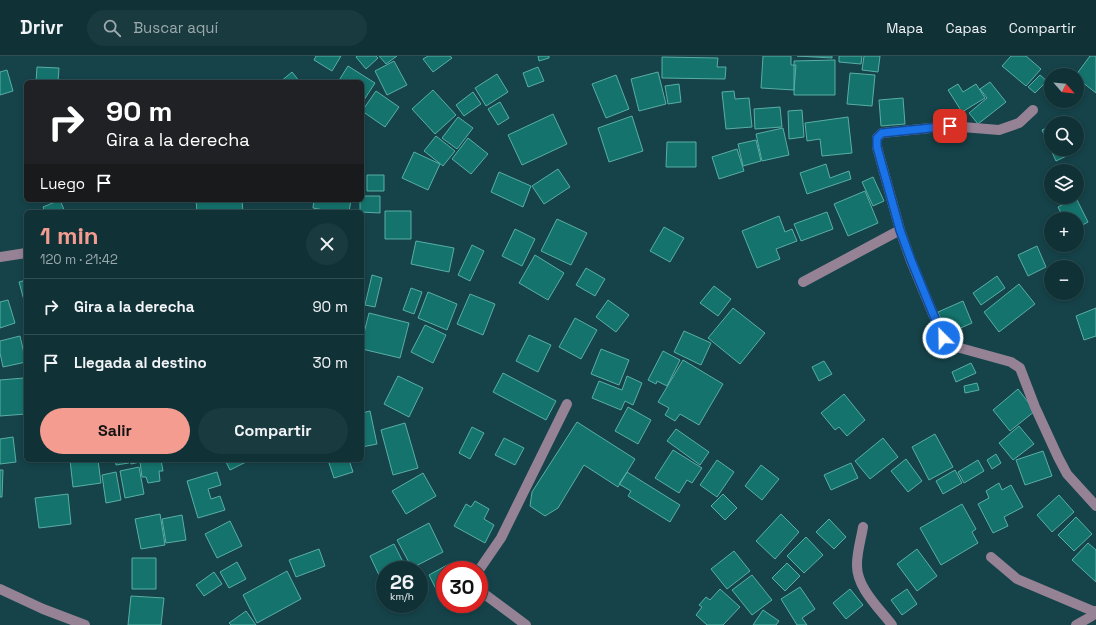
<!DOCTYPE html>
<html lang="es">
<head>
<meta charset="utf-8">
<style>
	:root { --surface:#103237; --page:#193a3f; --text:#f1f3f6; --muted:#9caaad; --line:#304d52; --accent:#f59c91 }
	body { margin:0; font-family:"Space Grotesk",sans-serif; background:var(--page); color:var(--text); height:100vh; display:flex; flex-direction:column; font-size:15px; white-space:nowrap }
	* { box-sizing:border-box; margin:0 }
	p { font-size:13px; color:var(--muted) }
	.icon { flex:none; width:22px; height:22px; fill:none; stroke:currentColor; stroke-width:2; stroke-linecap:round; stroke-linejoin:round }
	.map { position:relative; flex:1; overflow:hidden }
	.side { position:absolute; left:24px; top:154px; width:340px; height:252px; display:flex; flex-direction:column; background:var(--surface); border-radius:6px; box-shadow:0 2px 6px #0003,0 0 0 1px var(--line) }
	.side>* { flex:none }
	.hud { position:absolute; left:24px; top:24px; width:340px; height:122px; border-radius:6px; box-shadow:0 2px 6px #0003,0 0 0 1px var(--line); background:#202124; color:#fff; overflow:hidden }
	.needle { width:26px; rotate:117deg }
	.fabs { position:absolute; left:1044px; top:12px; display:grid; gap:8px }
	.fabs a { display:grid; place-items:center; width:40px; height:40px; border-radius:50%; background:var(--surface); box-shadow:0 2px 6px #0003,0 0 0 1px var(--line); font-size:20px }
	.speed { position:absolute; left:376px; top:505px; display:flex; gap:8px; font-size:20px; font-weight:700; text-align:center }
	.speed>* { display:grid; place-content:center; width:52px; height:52px; border-radius:50%; background:var(--surface); box-shadow:0 2px 6px #0003,0 0 0 1px var(--line); line-height:1 }
	.speed small { font-size:10px; font-weight:400 }
	.speed .limit { border:6px solid #d22; background:#fff; color:#111 }
	.pin { position:absolute; display:grid; place-items:center; width:34px; height:34px; color:#fff; margin:-17px; border-radius:8px; box-shadow:0 2px 6px #0006 }
	.me { position:absolute; width:44px; margin:-22px; rotate:337deg; stroke-linejoin:round; filter:drop-shadow(0 0 3px #0008) }
	.turn { display:flex; align-items:center; gap:14px; height:84px; padding:0 16px; font-size:18px }
	.turn .icon { width:52px; height:52px; stroke-width:2.5 }
	.turn b { display:block; font-size:28px; line-height:34px }
	.then { display:flex; align-items:center; height:38px; padding:0 16px; background:#0003; gap:8px; font-size:15px }
	.round { display:grid; place-items:center; flex:none; width:42px; height:42px; border-radius:21px; background:var(--page) }
	.headline { display:flex; align-items:center; justify-content:space-between; height:68px; padding:0 16px }
	h1 { font-size:24px; font-weight:800; line-height:30px; color:var(--accent) }
	.button { display:flex; gap:8px; margin-top:auto; padding:8px 16px }
	.button a { flex:1; height:46px; border-radius:24px; background:var(--accent); color:#111; font-size:16px; font-weight:800; line-height:46px; text-align:center }
	.button a+a { background:var(--page); color:var(--text) }
	ul { padding:0; list-style:none }
	li { display:flex; align-items:center; gap:12px; height:56px; padding:0 16px; border-top:1px solid var(--line) }
	li div { flex:1 }
	li b { display:block; font-size:15px }
	li em { font-style:normal }
	header { display:flex; align-items:center; gap:24px; box-sizing:border-box; height:56px; padding:0 20px; background:var(--surface); border-bottom:1px solid var(--line) }
	header strong { font-size:19px }
	nav { display:flex; gap:22px; margin-inline-start:auto; font-size:14px }
	.search { width:280px; height:36px; background:var(--page); display:flex; align-items:center; gap:10px; box-sizing:border-box; padding:0 14px; border-radius:22px; color:var(--muted); font-size:15px }
	.map>svg:first-child { display:block }
	.building { fill:#14746d; stroke:#59aea6 }
	.lines { fill:none; stroke-linecap:round; stroke-linejoin:round }
	.minor { stroke:#968295; stroke-width:10 }
	.route-casing { stroke:#114b97; stroke-width:10 }
	.route { stroke:#1a73e8; stroke-width:7 }
</style>
</head>
<body>
<header>
<strong>Drivr</strong>
<div class="search"><svg class="icon" aria-label="search" viewBox="0 0 24 24"><circle cx="10" cy="10" r="6"/><path d="M15 15l6 6"/></svg>Buscar aquí</div>
<nav><a>Mapa</a><a>Capas</a><a>Compartir</a></nav>
</header>
<div class="map">
<svg width="1096" height="569" viewBox="0 0 1096 569">
	<rect width="100%" height="100%" fill="#154349"/>
	<path class="building" d="M316 0H341L332 15 314 4Z
		M357 0H376L378 2 366 13 356 1Z
		M379 0H397L386 8Z
		M428 0H450L452 2 433 16 423 3Z
		M538 0H549V2L539 5Z
		M763 0H791V9H796L794 34 761 32Z
		M797 0H832V2Z
		M839 0H862L861 8 839 6Z
		M864 0H880L878 16 862 14Z
		M1011 0H1026L1041 13 1026 30 1002 10Z
		M1090 0H1096V37L1077 22V19H1076Z
		M662 1 718 2 717 11H726L725 23 662 22Z
		M835 4V39H794V5Z
		M394 5 407 29 387 39 375 15Z
		M348 10 375 27 362 47V26H338Z
		M37 11 59 12 58 26H36Z
		M538 11 544 25 528 31 523 17Z
		M7 14 13 35 0 39V16Z
		M292 16 300 26H280Z
		M658 16 666 48 639 55 631 23Z
		M850 17 875 19 872 50 847 48Z
		M497 18 508 36 486 50 475 32Z
		M616 19 629 53 606 62 592 28Z
		M1040 19 1047 25 1035 37 1028 31Z
		M990 26 1006 46 978 68 969 57 987 42 980 33Z
		M679 28 681 46 668 48 665 30Z
		M958 28 963 36 976 28 985 42 962 56 948 34Z
		M433 34 456 59 435 78 412 53Z
		M376 35 399 51 385 71 362 55Z
		M734 35 735 43 749 42 752 71 726 73 722 36Z
		M473 36 481 48 464 60 456 49Z
		M903 42 905 68 881 70 879 44Z
		M500 46 509 62 498 69 488 53Z
		M780 51 782 71 755 73 754 53Z
		M802 54 804 81 789 83 788 55Z
		M553 58 567 88 522 109 508 79Z
		M632 60 643 95 609 106 598 72Z
		M458 61 473 72 457 93 442 82Z
		M848 61 852 97 822 100 820 83 807 85 805 67Z
		M1051 70V93H1077V91L1079 94 1056 105 1042 74Z
		M783 72 789 99 762 105 756 78Z
		M436 80 455 95 443 110 424 95Z
		M468 82 488 98 471 118 452 103Z
		M756 84 761 105 743 110 738 88Z
		M667 86H696V111H666Z
		M737 93 744 115 719 123 712 101Z
		M414 96 440 108 428 134 402 122Z
		M826 108 830 122 849 115 851 123 807 138 800 117Z
		M558 113 570 131 544 148 532 130Z
		M499 116 531 130 523 151 491 136Z
		M367 119H384V135H367Z
		M873 121 884 145 873 150 862 126Z
		M865 135 878 167 848 180 834 148Z
		M362 140H380V157L360 156V144H362Z
		M1076 142 1088 166 1077 172V163H1064L1058 151Z
		M60 144 65 156H45L43 151Z
		M196 144H242L243 156H197Z
		M314 144H351L349 156H335L313 152Z
		M385 155H411V183H385Z
		M827 156 833 173 801 185 794 168Z
		M779 160 785 176 792 173 797 185 776 193 780 203 757 212 742 175Z
		M557 163 587 177 571 209 541 195Z
		M664 171 684 182 670 206 650 195Z
		M515 173 535 183 522 210 502 200Z
		M416 185 454 192 449 216 411 208Z
		M472 189 484 195 470 225 458 219Z
		M1037 190 1046 211 1028 220 1018 199Z
		M535 199 564 217 548 244 519 227Z
		M586 212 605 223 595 240 576 229Z
		M372 219 382 222 375 251 365 249Z
		M997 220 1005 232 981 249 973 237Z
		M26 224V248H25L19 226Z
		M1019 228 1035 248 999 276 984 256Z
		M714 230 731 243 718 260 700 247Z
		M411 232 422 236 414 258 403 254Z
		M428 236 457 248 447 274 418 262Z
		M470 238 495 248 483 279 457 268Z
		M8 244 15 267 0 272V246Z
		M608 244 629 259 616 276 596 261Z
		M963 245 972 267 947 278 938 256Z
		M733 252 765 277 740 308 708 282Z
		M1096 252V280L1084 284 1076 260Z
		M369 257 409 267 400 302 362 293V285Z
		M575 262 597 274 581 303 559 291Z
		M425 269 446 279 433 307 411 296Z
		M684 275 711 287 701 309 674 296Z
		M529 279 551 289 538 316 516 305Z
		M20 280 26 306 3 311 0 297V285Z
		M601 293 629 304 619 329 591 318Z
		M663 295 680 304 667 330 657 325 656 328 648 324Z
		M683 304 723 328 699 369 680 358 675 365 665 359 669 352 658 346Z
		M824 305 832 318 819 325 812 311Z
		M971 307 976 317 956 326 952 316Z
		M503 317 556 345 546 364 493 336Z
		M398 320 423 332 409 361 384 348Z
		M627 320 642 327 633 349 625 345 621 354 592 342 599 325 622 334Z
		M24 322 26 358 0 360V324Z
		M977 327 979 334 965 337 964 330Z
		M1018 333 1035 355 1010 375 993 354Z
		M844 338 865 364 847 380 839 371 835 374 821 357Z
		M628 351 651 364 638 388 615 375Z
		M370 355 377 388 362 391V357Z
		M577 366 635 403 618 431 584 409 558 452 545 460 530 450 532 436Z
		M405 367 418 412 393 419 381 374Z
		M1019 370 1034 388 1013 404 999 387Z
		M472 371 484 377 470 403 459 397Z
		M676 373 709 396 700 409 667 385Z
		M935 378 953 411 929 424 912 391Z
		M13 381 16 406 0 408V383Z
		M504 382 524 392 515 409 495 399Z
		M883 382 898 401 870 423 855 405Z
		M673 394 702 412 692 427 687 424 679 437 655 422Z
		M1043 395 1052 420 1025 429 1016 404Z
		M996 398 1001 407 992 413 987 404Z
		M906 403 922 425 908 436 891 415Z
		M70 404H98L101 427 73 431Z
		M115 404H128L129 407 116 409Z
		M130 404H161L163 415H159L160 425 148 427 146 421H142L140 406 131 408Z
		M225 404H250L230 414Z
		M337 404H349L353 416 334 422 329 407Z
		M717 404 734 416 717 441 700 429Z
		M978 404 984 415 964 427 958 416Z
		M851 407 858 422 831 434 824 419Z
		M761 409 779 423 762 444 745 430Z
		M139 411 144 438 125 442 120 415Z
		M0 414H3L2 441H0Z
		M955 414 962 427 943 438 936 425Z
		M116 416 121 444 106 447 102 419Z
		M217 416 221 429 208 433 211 443 220 440 225 454 198 462 187 425Z
		M627 416 680 449 670 466 628 440 631 435 619 428Z
		M423 417 436 440 406 458 392 435Z
		M999 427 1002 434 1011 429 1023 451 1004 461 1008 470 993 477 978 448 989 442 986 435Z
		M68 438 71 468 39 472 35 442Z
		M723 438 737 452 725 464 711 450Z
		M1059 439 1074 456 1052 476 1037 459Z
		M475 445 489 453 484 463 494 469 485 487 454 470 466 448 471 451Z
		M962 448 976 473 972 476 978 487 941 509 920 472Z
		M160 458 165 489 141 493 135 463Z
		M781 458 799 476 775 503 756 485Z
		M182 459 186 484 166 487 162 463Z
		M1076 461 1092 478 1074 495 1058 479Z
		M829 463 846 481 834 493 816 476Z
		M230 465 242 490 217 502 205 478Z
		M429 467 443 496 412 512 397 484Z
		M806 481 823 499 804 517 787 500Z
		M1088 487 1096 494V526L1072 504Z
		M394 488 403 506 388 514H385V516L379 519 370 500Z
		M319 493 325 510 296 521 289 504Z
		M917 493 937 520 917 535 897 508Z
		M734 495 750 515 727 533 711 513Z
		M132 502H156V533H132Z
		M237 506 246 523 229 532 220 516Z
		M787 507 800 520 785 535 772 522Z
		M449 508 452 514H445V540L441 543 429 519Z
		M287 515 301 543 257 567 243 539Z
		M214 516 222 528 204 540 196 529Z
		M752 519 772 544 752 559 732 534Z
		M800 531 815 553 802 562 807 569H797L781 543Z
		M720 533 740 551 723 569H707L696 559 702 551 699 549 706 541 710 544Z
		M850 533 863 549 846 563 833 547Z
		M907 533 917 548 902 559 891 544Z
		M131 540 164 542 161 569H128Z
		M763 554 779 565 776 569H753Z
		M246 555 256 569H231L229 567Z"/>
	<g class="lines">
		<path class="minor" d="M1033 54 1019 67 999 74 950 70 882 77 877 82V91L900 174 911 205 943 282 953 290 1011 306 1020 312 1035 351 1058 401 1067 418 1096 450
			M0 201 26 197
			M803 226 900 174
			M863 471C861 483 857 496 857 508 856 531 879 552 892 569
			M991 501 1017 523 1095 556
			M479 514 501 482 567 348
			M0 533 43 553 85 569
			M479 534 526 569
			M1076 569 1092 560 1096 555"/>
	</g>
	<g class="lines">
		<g class="route-casing">
			<path id="route" d="M943 282 911 204 900 174 877 91V82L882 77 950 70"/>
		</g>
		<use href="#route" class="route"/>
	</g>
</svg>
<div class="fabs">
<a><svg class="needle" viewBox="-14 -14 28 28"><path d="M0-13l5 13h-10z" fill="#e53935"/><path d="M0 13l5-13h-10z" fill="#9caaad"/></svg></a>
<a><svg class="icon" aria-label="search" viewBox="0 0 24 24"><circle cx="10" cy="10" r="6"/><path d="M15 15l6 6"/></svg></a>
<a><svg class="icon" aria-label="layers" viewBox="0 0 24 24"><path d="M12 4l9 5-9 5-9-5zM3 14l9 5 9-5"/></svg></a>
<a>+</a>
<a>−</a>
</div>
<div class="speed"><div>26<small>km/h</small></div><div class="limit">30</div></div>
<div class="pin" style="left:950px;top:70px;background:#d93025"><svg class="icon" aria-label="arrive" viewBox="0 0 24 24"><path d="M6 21V4h12l-3 4 3 4H6"/></svg></div>
<svg class="me" style="left:943px;top:282px" viewBox="-20 -20 40 40"><circle r="17" fill="#1a73e8" stroke="#fff" stroke-width="3"/><path d="M0-11L8 9 0 5-8 9z" fill="#fff"/></svg>
<div class="hud">
<div class="turn"><svg class="icon" aria-label="right" viewBox="0 0 24 24"><path d="M7 20v-9h11M14 6l5 5-5 5"/></svg><div><b>90 m</b>Gira a la derecha</div></div>
<div class="then">Luego<svg class="icon" aria-label="arrive" viewBox="0 0 24 24"><path d="M6 21V4h12l-3 4 3 4H6"/></svg></div>
</div>
<section class="side">
<div class="headline"><div><h1>1 min</h1><p>120 m · 21:42</p></div><a class="round"><svg class="icon" aria-label="close" viewBox="0 0 24 24"><path d="M6 6l12 12M18 6L6 18"/></svg></a></div>
<ul>
<li><svg class="icon" aria-label="right" viewBox="0 0 24 24"><path d="M7 20v-9h11M14 6l5 5-5 5"/></svg><div><b>Gira a la derecha</b></div><em>90 m</em></li>
<li><svg class="icon" aria-label="arrive" viewBox="0 0 24 24"><path d="M6 21V4h12l-3 4 3 4H6"/></svg><div><b>Llegada al destino</b></div><em>30 m</em></li>
</ul>
<div class="button"><a>Salir</a><a>Compartir</a></div>
</section>
</div>
</body>
</html>
